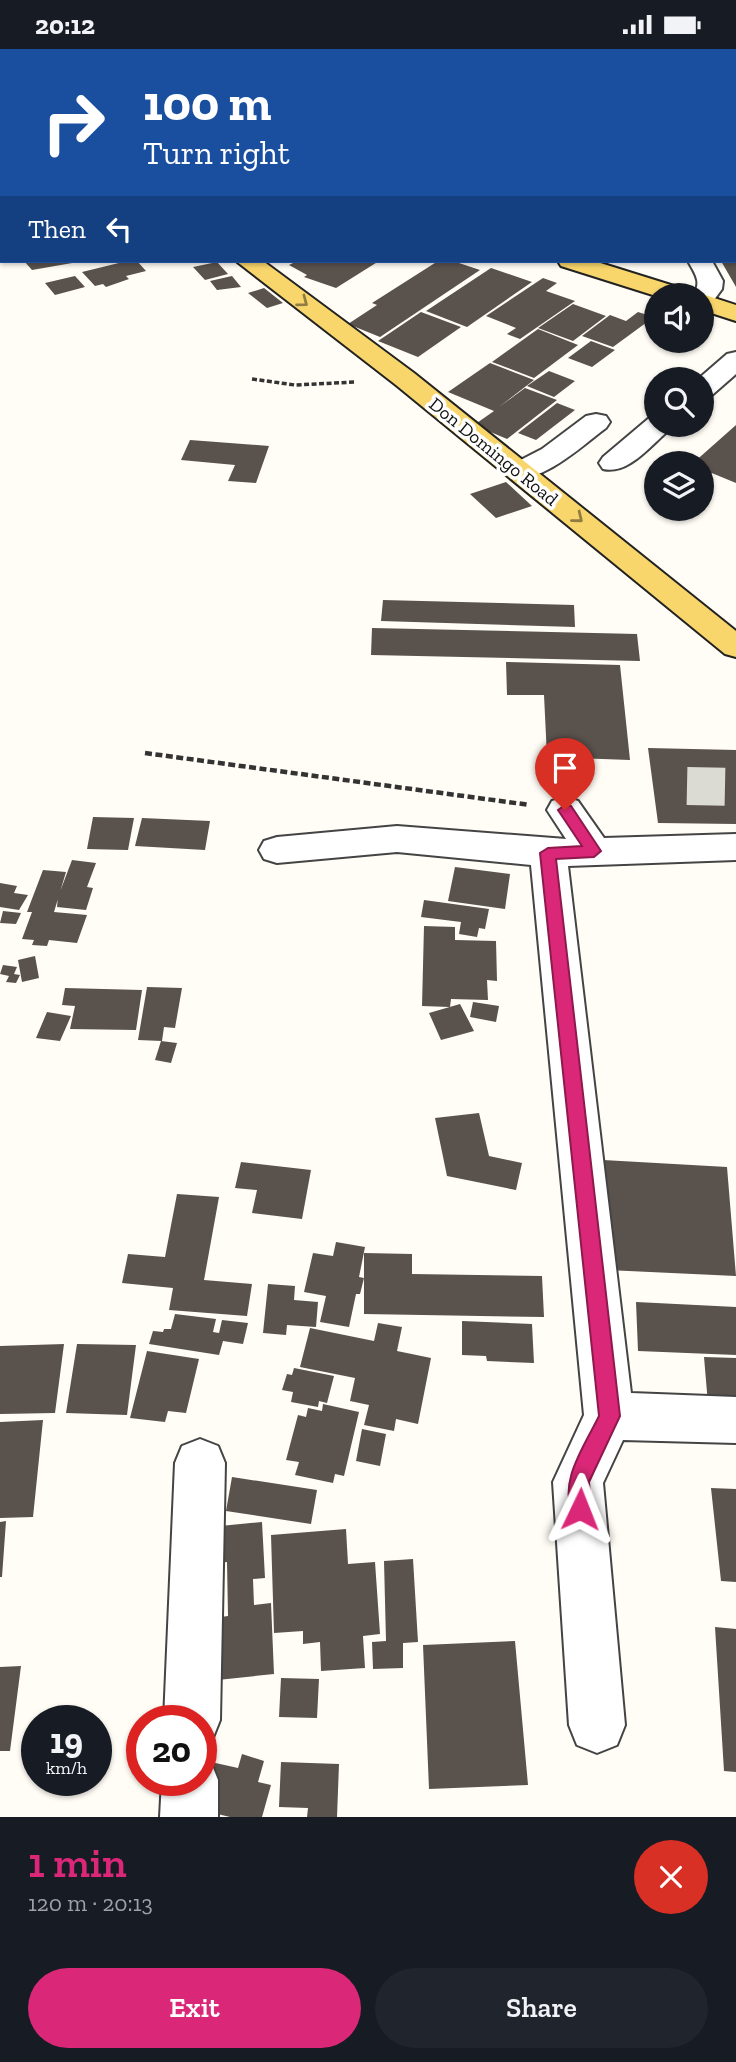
<!DOCTYPE html>
<html lang="en">
<head>
<meta charset="utf-8">
<style>
	:root { --surface:#171b24; --page:#20242c; --text:#f1f3f6; --muted:#9ea1a6; --accent:#db2777 }
	body { margin:0; font-family:"Zilla Slab",serif; background:var(--page); color:var(--text); height:100vh; display:flex; flex-direction:column; font-size:26px; white-space:nowrap }
	* { box-sizing:border-box; margin:0 }
	p { font-size:23px; color:var(--muted) }
	.icon { flex:none; width:38px; height:38px; fill:none; stroke:currentColor; stroke-width:2; stroke-linecap:round; stroke-linejoin:round }
	.map { position:relative; height:1768px; overflow:hidden }
	.drawer { display:flex; flex-direction:column; background:var(--surface); flex:1 }
	.drawer>* { flex:none }
	.guide { position:absolute; left:0px; top:0px; width:737px; height:214px; box-shadow:0 2px 5px #0004; background:#1a4fa0; color:#fff; overflow:hidden }
	.controls { position:absolute; left:644px; top:234px; display:grid; gap:14px }
	.controls a { display:grid; place-items:center; width:70px; height:70px; border-radius:50%; background:var(--surface); box-shadow:0 2px 5px #0004; font-size:35px }
	.speed { position:absolute; left:21px; top:1656px; display:flex; gap:14px; font-size:35px; font-weight:700; text-align:center }
	.speed>* { display:grid; place-content:center; width:91px; height:91px; border-radius:50%; background:var(--surface); box-shadow:0 2px 5px #0004; line-height:1 }
	.speed small { font-size:18px; font-weight:400 }
	.speed .limit { border:10px solid #d22; background:#fff; color:#111 }
	.pin { position:absolute; display:grid; place-items:center; width:60px; height:60px; color:#fff; margin:-72px -30px; border-radius:50% 50% 50% 0; rotate:-45deg; box-shadow:0 0 7px #0007 }
	.pin .icon { rotate:45deg }
	.me { position:absolute; width:77px; margin:-38px; rotate:2deg; stroke-linejoin:round; filter:drop-shadow(0 0 5px #0008) }
	.turn { display:flex; align-items:center; gap:24px; height:147px; padding:0 28px; font-size:32px }
	.turn .icon { width:91px; height:91px; stroke-width:2.5 }
	.turn b { display:block; font-size:49px; line-height:60px }
	.then { display:flex; align-items:center; height:66px; padding:0 28px; background:#0003; gap:14px; font-size:26px }
	.round { display:grid; place-items:center; flex:none; width:74px; height:74px; border-radius:37px; background:var(--page) }
	.headline { display:flex; align-items:center; justify-content:space-between; height:119px; padding:0 28px }
	h1 { font-size:42px; font-weight:600; line-height:52px; color:var(--accent) }
	.button { display:flex; gap:14px; margin-top:auto; padding:14px 28px }
	.button a { flex:1; height:80px; border-radius:42px; background:var(--accent); color:#fff; font-size:28px; font-weight:600; line-height:80px; text-align:center }
	.button a+a { background:var(--page); color:var(--text) }
	.status { display:flex; justify-content:space-between; align-items:center; height:49px; padding:0 35px; background:var(--surface); direction:ltr }
	.status svg { height:19px; fill:currentColor }
	.map>svg:first-child { display:block }
	.building { fill:#5a524d }
	.lines { fill:none; stroke-linecap:round; stroke-linejoin:round }
	.minor-tunnel { stroke:#dbdad3; stroke-width:38; stroke-dasharray:38 19; stroke-linecap:butt }
	.minor-casing { stroke:#444; stroke-width:4 }
	.major-casing { stroke:#222; stroke-width:4 }
	.path-far2 { stroke:#333; stroke-width:2.5; stroke-dasharray:4.5 2; stroke-linecap:butt }
	.path-far1 { stroke:#333; stroke-width:3.5; stroke-dasharray:5 2.5; stroke-linecap:butt }
	.path { stroke:#333; stroke-width:4.5; stroke-dasharray:7 3.5; stroke-linecap:butt }
	.minor { fill:#fff; fill-rule:evenodd }
	.major { fill:#f9d66b; fill-rule:evenodd }
	.oneway { stroke:#917d42 }
	.route { fill:#db2777; stroke:#8e194d; stroke-width:2 }
	.labels { text-anchor:middle; stroke-width:7; stroke-linejoin:round; paint-order:stroke }
	.far-street-label { font-size:19px; fill:#111; stroke:#fff }
</style>
</head>
<body>
<div class="status"><b>20:12</b><svg viewBox="0 0 49 12"><path d="M0 12V9h3v3zM5 12V6h3v6zM10 12V3h3v9zM15 12V0h3v12zM26 1h20v11H26zM47 4h2v5h-2z"/></svg></div>
<div class="map">
<svg width="736" height="1768" viewBox="0 0 736 1768">
	<rect width="100%" height="100%" fill="#fffdf5"/>
	<path class="building" d="M24 212H78V213L32 221Z
		M127 212H137L146 222 126 227 129 230 106 238 103 235 95 237 82 223Z
		M289 212H379L336 239 304 228 307 226 289 216 293 214Z
		M438 212H453L480 221 380 288 348 275 377 256 372 254Z
		M721 212H736V238Z
		M217 213 228 225 205 231 193 218Z
		M491 219 532 233 467 278 426 262Z
		M75 227 85 238 55 246 45 234Z
		M232 227 241 238 217 241 210 232Z
		M543 229 557 234 546 242 575 252 520 290 507 285 516 279 486 267Z
		M264 239 283 254 267 259 248 244Z
		M573 255 606 267 573 292 538 279Z
		M421 263 461 278 418 308 378 292Z
		M638 263 654 268 613 298 582 287 610 266 626 272Z
		M538 280 578 296 534 329 492 313Z
		M591 292 615 301 592 318 568 309Z
		M490 314 534 331 499 358 525 339 557 351 507 390 474 376 494 362 448 343Z
		M549 322 575 332 554 348 527 337Z
		M557 354 575 361 536 391 518 384Z
		M736 376V434L702 420V415H692Z
		M190 391 269 397 256 434 228 432 235 416 181 411Z
		M506 433 532 457 496 469 470 445Z
		M383 551 574 556 575 578 381 572Z
		M372 579 637 585 640 612 371 606Z
		M506 613 620 616 630 711 547 708 544 646H507Z
		M648 699 736 701V775L658 774Z
		M93 768 134 769 128 801 87 800Z
		M142 769 210 772 205 801 135 797Z
		M72 811 96 814 87 838 93 839 86 861 57 858 58 848Z
		M455 818 510 825 505 860 448 852Z
		M43 821 66 823 54 863 87 866 77 894 49 891 47 897 32 896 34 891 22 890 32 863H27Z
		M0 834 17 837 14 844 28 846 19 861 0 858Z
		M424 851 489 860 485 880 479 879 477 888 459 885 461 873 421 868Z
		M3 862 21 864 16 875 0 874Z
		M424 877 455 878V891L496 892 497 932 487 931 488 951 451 950 450 958 422 957Z
		M35 907 39 929 22 933 18 911Z
		M3 916 17 918 14 925 20 926 16 934 6 933 9 927 0 925Z
		M147 938 182 939 175 979 164 978 162 992 138 991Z
		M65 939 142 941 136 981 70 980 75 957 62 956Z
		M473 953 499 957 496 973 470 968Z
		M460 955 474 982 441 991 429 964Z
		M47 963 71 967 60 992 36 989Z
		M161 992 177 994 171 1014 155 1011Z
		M479 1064 489 1107 522 1114 516 1141 447 1127 435 1069Z
		M603 1111 727 1118 736 1227 607 1221Z
		M241 1113 311 1121 302 1170 252 1164 257 1141 235 1139Z
		M177 1145 219 1148 204 1231 252 1235 247 1267 169 1261 173 1239 122 1234 128 1205 165 1208Z
		M336 1193 365 1198 359 1228 364 1229 360 1245H356L349 1278 320 1273 326 1247 304 1243 313 1204 333 1207Z
		M364 1204 412 1205V1225L542 1227 544 1268 364 1265Z
		M268 1235 295 1237 294 1251 318 1253 316 1278 287 1276 286 1286 263 1284Z
		M636 1253 736 1258V1306L638 1302Z
		M175 1265 216 1270 213 1283 219 1284 222 1271 248 1274 243 1295 223 1292 219 1306 149 1295 153 1282 163 1283 164 1280H171Z
		M462 1272 532 1275 534 1314 487 1312 486 1307 462 1306Z
		M378 1274 402 1278 397 1302 431 1309 418 1375 396 1370 394 1382 364 1376 369 1356 350 1352 355 1329 300 1318 310 1279 374 1292Z
		M64 1295 55 1364 0 1365V1297Z
		M77 1295 136 1296 127 1366 66 1364Z
		M147 1302 199 1310 186 1364 168 1362 165 1373 130 1369Z
		M704 1308 736 1309V1356L708 1355Z
		M294 1319 334 1327 327 1354 319 1352 318 1358 291 1353 293 1343 282 1341 287 1325 292 1326Z
		M323 1355 359 1363 344 1427 335 1425 333 1434 295 1426 299 1413 286 1411 298 1366 306 1368 308 1359 322 1362Z
		M43 1371 33 1468 0 1469V1373Z
		M362 1380 386 1385 380 1417 356 1412Z
		M232 1428 317 1441 311 1475 226 1462Z
		M711 1439 736 1440V1533L721 1532Z
		M6 1472 2 1528H0V1473Z
		M262 1473 265 1529 253 1530 254 1556 271 1554 274 1625 208 1632 207 1570 228 1567 227 1513 200 1516 220 1477Z
		M346 1480 348 1515 375 1513 380 1585 363 1587 365 1619 321 1622 320 1593 303 1595V1582L274 1584 271 1486Z
		M413 1510 418 1593 403 1594V1619L373 1620 372 1593 386 1592 384 1512Z
		M715 1578 736 1580V1723L724 1722Z
		M515 1592 528 1736 429 1740 423 1596Z
		M21 1617 10 1702H0V1618Z
		M281 1629 319 1630 317 1669 279 1668Z
		M242 1705 264 1712 258 1733 271 1736 262 1768H230L201 1761 196 1734 197 1731H201L202 1711 238 1719Z
		M281 1713 339 1715 337 1768H307L308 1759 279 1758Z"/>
	<g class="lines">
		<path class="minor-tunnel" d="M687 737 736 738"/>
		<g class="minor-casing">
			<path id="minor" d="M540 0H560V2H540Z
				M722 0H736V7L735 2Z
				M688 212H712L723 232 722 240 711 255 702 257V247H692C703 234 695 225 688 212Z
				M736 303V325L712 346 702 348V331H697L727 305Z
				M596 365 606 367 610 373 606 379C583 396 541 436 511 428L507 422 511 416 542 400 586 367Z
				M656 368V376H672L668 382C650 397 628 426 603 420L599 414 603 408 648 370Z
				M565 748 578 752 604 789 736 785V811L568 817 631 1344 736 1348V1394L623 1391 603 1434 625 1676 617 1696 597 1704 577 1696 569 1676 553 1433 584 1366 531 816 397 803 277 814 264 810 259 801 264 792 277 788 397 777 566 790 547 761 552 752Z
				M200 1390 218 1397 225 1414 220 1671 212 1691 201 1695V1671H164L175 1414 182 1397Z
				M201 1707 210 1711 218 1731V1768H160L162 1731H201Z"/>
		</g>
		<g class="major-casing">
			<path id="major" d="M0 30H2V42H0Z
				M236 212H263L414 324 736 582V608L725 605 396 336Z
				M558 212H594L690 242 693 247H656L561 217Z
				M702 245 736 256V272L702 261V247H697Z"/>
		</g>
		<path class="path-far2" d="M199 2 202 0"/>
		<path class="path-far1" d="M252 330 295 336 355 333"/>
		<path class="path" d="M145 704 530 756"/>
		<use href="#minor" class="minor"/>
		<use href="#major" class="major"/>
	</g>
	<defs><path id="oneway-chevron" d="M-2-3.5L2.5 0L-2 3.5" fill="none" stroke-width="1.6" stroke-linecap="round" stroke-linejoin="round" transform="scale(1.75)"/></defs>
	<g class="oneway">
		<use href="#oneway-chevron" transform="translate(303 253) rotate(37)"/>
		<use href="#oneway-chevron" transform="translate(578 469) rotate(39)"/>
	</g>
	<path class="route" d="M565 756 571 757 601 802 594 808 556 810 620 1367 589 1433 591 1460 588 1467 580 1470 573 1467C558 1432 584 1398 599 1367L540 804 548 799 582 797 558 761Z"/>
	<g class="labels">
		<g class="far-street-label">
			<text transform="translate(494 402) rotate(39)" y="7">Don Domingo Road</text>
		</g>
	</g>
</svg>
<div class="controls">
<a><svg class="icon" aria-label="sound" viewBox="0 0 24 24"><path d="M4 9h4l5-4v14l-5-4H4zM17 9q2 3 0 6"/></svg></a>
<a><svg class="icon" aria-label="search" viewBox="0 0 24 24"><circle cx="10" cy="10" r="6"/><path d="M15 15l6 6"/></svg></a>
<a><svg class="icon" aria-label="layers" viewBox="0 0 24 24"><path d="M12 4l9 5-9 5-9-5zM3 14l9 5 9-5"/></svg></a>
</div>
<div class="speed"><div>19<small>km/h</small></div><div class="limit">20</div></div>
<div class="pin" style="left:565px;top:761px;background:#d93025"><svg class="icon" aria-label="arrive" viewBox="0 0 24 24"><path d="M6 21V4h12l-3 4 3 4H6"/></svg></div>
<svg class="me" style="left:580px;top:1460px" viewBox="-20 -20 40 40"><path d="M0-17L14 15 0 8-14 15z" fill="#db2777" stroke="#fff" stroke-width="4"/></svg>
<div class="guide">
<div class="turn"><svg class="icon" aria-label="right" viewBox="0 0 24 24"><path d="M7 20v-9h11M14 6l5 5-5 5"/></svg><div><b>100 m</b>Turn right</div></div>
<div class="then">Then<svg class="icon" aria-label="left" viewBox="0 0 24 24"><path d="M17 20v-9H6M10 6l-5 5 5 5"/></svg></div>
</div>
</div>
<section class="drawer">
<div class="headline"><div><h1>1 min</h1><p>120 m · 20:13</p></div><a class="round" style="background:#d93025;color:#fff"><svg class="icon" aria-label="close" viewBox="0 0 24 24"><path d="M6 6l12 12M18 6L6 18"/></svg></a></div>
<div class="button"><a>Exit</a><a>Share</a></div>
</section>
</body>
</html>
